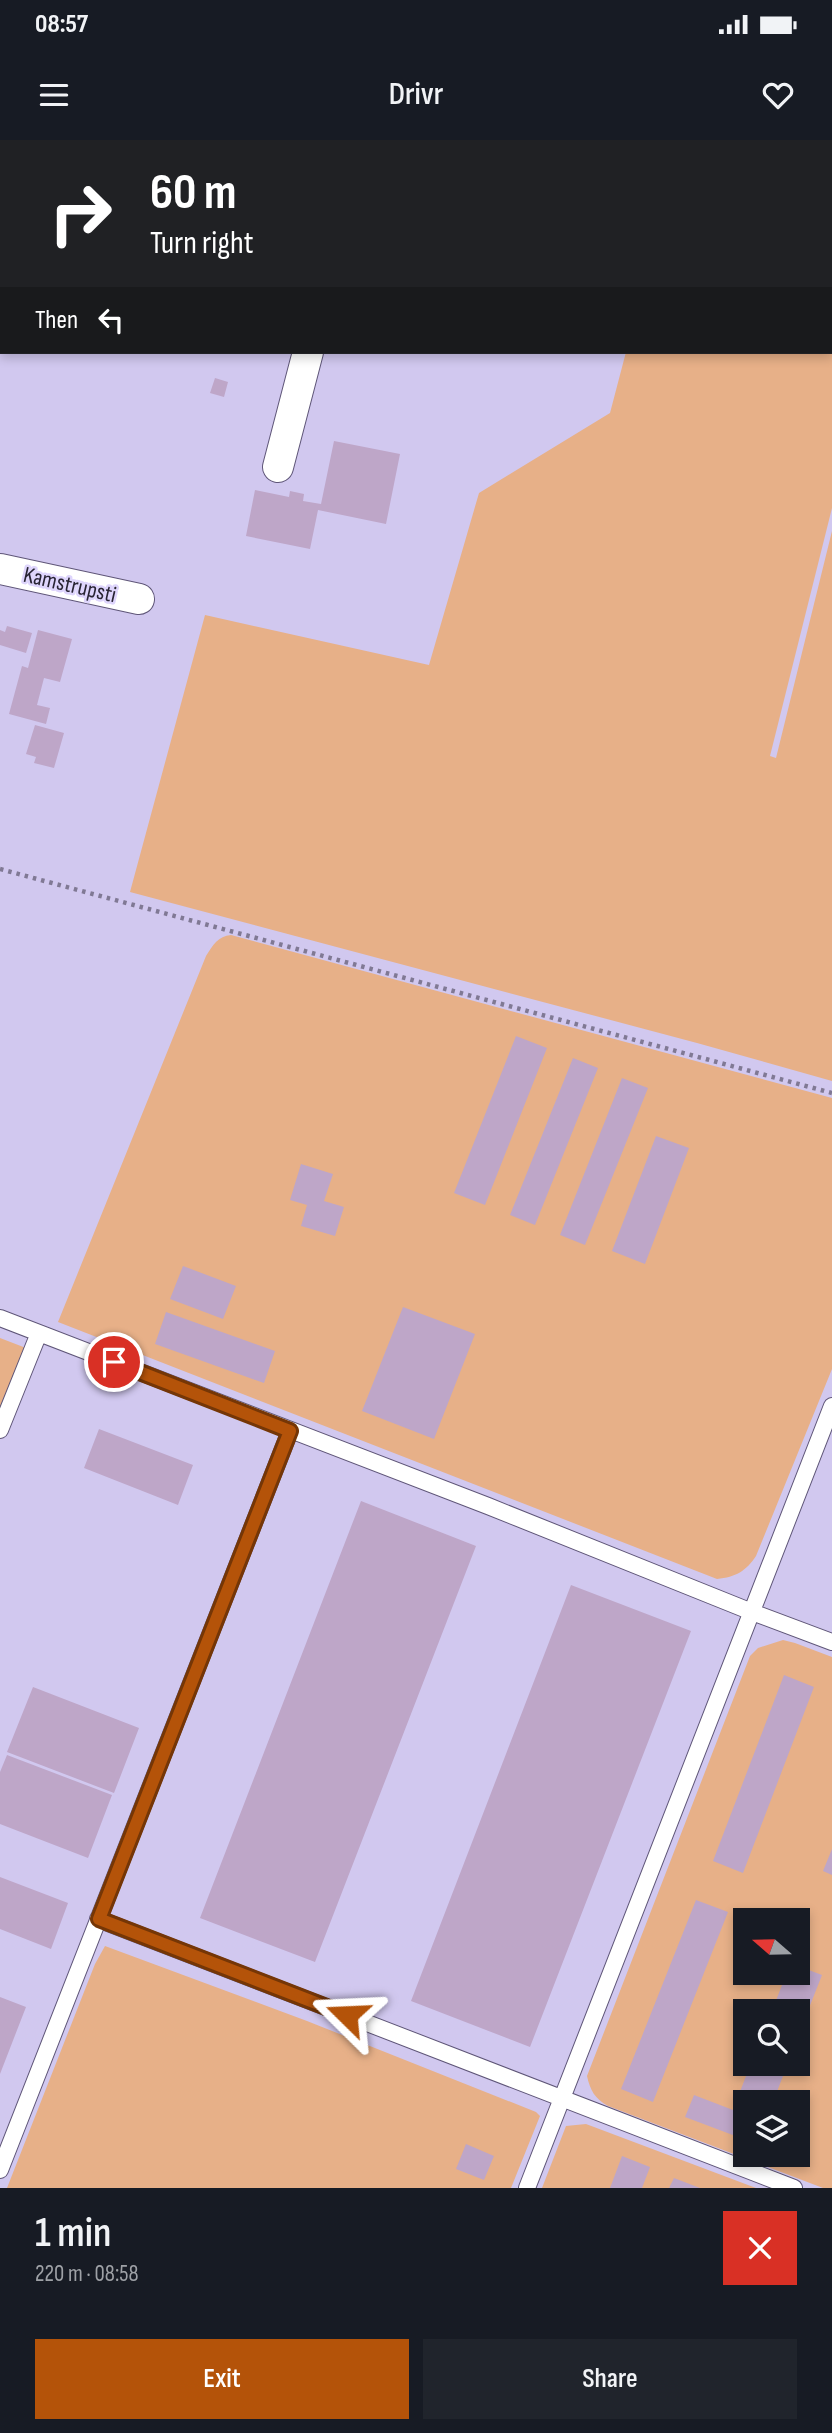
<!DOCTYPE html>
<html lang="en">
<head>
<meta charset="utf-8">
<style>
	:root { --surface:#171b24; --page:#20242c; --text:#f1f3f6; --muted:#9ea1a6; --accent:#b45309 }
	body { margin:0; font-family:"Sofia Sans Condensed",sans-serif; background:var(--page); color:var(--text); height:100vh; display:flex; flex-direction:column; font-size:26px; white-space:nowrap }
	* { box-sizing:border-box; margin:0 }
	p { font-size:23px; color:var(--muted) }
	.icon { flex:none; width:38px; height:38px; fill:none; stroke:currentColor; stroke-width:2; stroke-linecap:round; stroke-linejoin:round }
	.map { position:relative; height:2048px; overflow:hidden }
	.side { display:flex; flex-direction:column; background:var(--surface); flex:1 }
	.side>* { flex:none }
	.banner { position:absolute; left:0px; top:0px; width:833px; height:214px; box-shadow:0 4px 10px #0003; background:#202124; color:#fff; overflow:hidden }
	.needle { width:46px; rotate:290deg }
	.controls { position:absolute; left:733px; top:1768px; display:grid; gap:14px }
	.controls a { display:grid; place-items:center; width:77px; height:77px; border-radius:0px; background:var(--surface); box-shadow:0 4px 10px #0003; font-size:35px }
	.pin { position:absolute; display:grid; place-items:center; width:60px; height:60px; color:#fff; margin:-30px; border:4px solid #fff; border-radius:50%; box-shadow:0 2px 7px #0007 }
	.me { position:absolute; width:77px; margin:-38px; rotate:291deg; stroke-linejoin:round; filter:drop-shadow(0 0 5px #0008) }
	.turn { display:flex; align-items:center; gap:24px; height:147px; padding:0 35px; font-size:32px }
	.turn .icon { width:91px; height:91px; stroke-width:2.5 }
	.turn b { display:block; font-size:49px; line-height:60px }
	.then { display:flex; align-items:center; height:66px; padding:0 35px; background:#0003; gap:14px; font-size:26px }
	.round { display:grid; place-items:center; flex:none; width:74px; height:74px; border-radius:0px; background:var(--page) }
	.overview { display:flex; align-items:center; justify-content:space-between; height:119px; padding:0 35px }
	h1 { font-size:42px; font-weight:600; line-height:52px }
	.cta { display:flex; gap:14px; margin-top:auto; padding:14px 35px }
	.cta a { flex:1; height:80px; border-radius:0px; background:var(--accent); color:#fff; font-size:28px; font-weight:600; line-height:80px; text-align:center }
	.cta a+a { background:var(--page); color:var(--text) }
	.status { display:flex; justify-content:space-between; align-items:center; height:49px; padding:0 35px; background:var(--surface); direction:ltr }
	.status svg { height:19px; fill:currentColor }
	header { display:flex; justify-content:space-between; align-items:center; height:91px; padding:0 35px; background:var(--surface); font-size:32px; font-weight:600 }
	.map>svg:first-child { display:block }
	.green { fill:#e7b088; fill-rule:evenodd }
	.building { fill:#bea6c8 }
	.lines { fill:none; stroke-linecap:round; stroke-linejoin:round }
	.lane-casing { stroke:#5f5678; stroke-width:18 }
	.street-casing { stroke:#5f5678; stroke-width:32 }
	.path { stroke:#807994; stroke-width:4.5; stroke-dasharray:3.5 5; stroke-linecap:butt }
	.lane { stroke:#fff; stroke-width:16 }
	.street { stroke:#fff; stroke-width:30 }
	.route-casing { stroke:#753606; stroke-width:18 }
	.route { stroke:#b45309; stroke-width:12 }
	.labels { text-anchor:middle; stroke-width:5; stroke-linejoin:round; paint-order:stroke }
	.street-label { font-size:23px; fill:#282433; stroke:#ded5fc }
</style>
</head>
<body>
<div class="status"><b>08:57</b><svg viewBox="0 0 49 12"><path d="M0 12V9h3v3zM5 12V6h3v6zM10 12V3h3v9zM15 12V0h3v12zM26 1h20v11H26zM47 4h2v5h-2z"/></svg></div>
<header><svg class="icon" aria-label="menu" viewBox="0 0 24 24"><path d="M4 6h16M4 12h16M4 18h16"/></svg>Drivr<svg class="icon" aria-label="heart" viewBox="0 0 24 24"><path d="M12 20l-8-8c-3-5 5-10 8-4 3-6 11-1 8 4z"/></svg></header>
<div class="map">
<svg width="832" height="2048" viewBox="0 0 832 2048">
	<rect width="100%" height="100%" fill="#d1c8ef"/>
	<path class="green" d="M683 0H789L796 2H683Z
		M832 10V368L770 616 776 618 832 391V941L697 903 130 752 205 475 429 525 479 353 610 273 626 212H831Z
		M231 795 832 958V1229L756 1416C746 1431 736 1437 717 1439L58 1182 206 816C213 805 218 796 231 795Z
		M0 1198 26 1208 0 1271Z
		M783 1500 795 1503 832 1517V2048H823L608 1966C595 1959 590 1950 587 1936L750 1516 758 1508ZM746 1780H798V1832H746ZM746 1871H798V1923H746ZM746 1962H798V2014H746Z
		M105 1806 307 1881 536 1972 540 1976 511 2048H7L95 1824Z
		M586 1984 756 2048H542L566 1986Z"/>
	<path class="building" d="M215 238 228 242 224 257 210 253Z
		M334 301 400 314 386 384 318 370 310 409 246 396 255 350 289 357 290 351 304 354 303 361 321 364Z
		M7 486 32 493 26 513 0 505V490L5 492Z
		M38 490 72 499 60 542 44 538 37 565 50 568 46 584 9 574 22 526 28 528Z
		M35 585 64 593 54 628 34 623 36 617 26 614Z
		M516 896 547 908 485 1065 454 1053Z
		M573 918 598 928 535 1085 510 1075Z
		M622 938 648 948 585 1105 560 1095Z
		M656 996 689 1008 645 1124 612 1111Z
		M301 1024 333 1034 324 1061 344 1067 335 1096 301 1086 307 1065 290 1060Z
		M183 1126 236 1146 223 1179 170 1159Z
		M403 1167 475 1194 434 1299 362 1271Z
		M166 1172 275 1211 264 1243 155 1204Z
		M99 1289 193 1325 178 1365 84 1328Z
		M361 1361 476 1406 315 1822 200 1778Z
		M571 1445 691 1491 530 1907 411 1861Z
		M784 1535 814 1547 743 1733 713 1721Z
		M33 1547 139 1588 114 1653 7 1612Z
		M7 1615 112 1655 88 1718 0 1684V1632Z
		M832 1709V1735L823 1731Z
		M0 1737 68 1763 51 1809 0 1789Z
		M696 1760 728 1772 653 1962 621 1949Z
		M798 1826 822 1835 798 1896V1871H772L787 1832H798Z
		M0 1857 26 1867 0 1934Z
		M751 1923H788L773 1962H746V2000L685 1977 694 1955 733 1970Z
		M466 2004 494 2016 484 2040 456 2029Z
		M622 2016 650 2027 642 2048H610Z
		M674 2038 700 2048H669Z"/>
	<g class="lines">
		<g class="lane-casing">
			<path id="lane" d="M0 1178 488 1366 752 1472 832 1502
				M0 1290 39 1193
				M98 1779 794 2048
				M0 2030 290 1291
				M527 2048 832 1266"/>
		</g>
		<g class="street-casing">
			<path id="street" d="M364 2 365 0
				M278 327 308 212
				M0 429 139 459"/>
		</g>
		<path class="path" d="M0 729 832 953"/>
		<use href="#lane" class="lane"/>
		<use href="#street" class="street"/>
	</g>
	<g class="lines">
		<g class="route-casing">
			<path id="route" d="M114 1222 290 1291 99 1779 347 1875"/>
		</g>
		<use href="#route" class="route"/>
	</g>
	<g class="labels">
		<g class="street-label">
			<text transform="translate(70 444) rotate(13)" y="8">Kamstrupsti</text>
		</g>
	</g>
</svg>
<div class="controls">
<a><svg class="needle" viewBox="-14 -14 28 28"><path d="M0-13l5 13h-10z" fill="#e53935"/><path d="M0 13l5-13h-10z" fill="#9ea1a6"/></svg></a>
<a><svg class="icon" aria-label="search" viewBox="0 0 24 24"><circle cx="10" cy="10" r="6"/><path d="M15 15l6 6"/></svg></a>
<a><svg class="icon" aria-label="layers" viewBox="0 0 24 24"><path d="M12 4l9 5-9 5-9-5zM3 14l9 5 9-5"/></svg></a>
</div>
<div class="pin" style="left:114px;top:1222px;background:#d93025"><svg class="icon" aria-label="arrive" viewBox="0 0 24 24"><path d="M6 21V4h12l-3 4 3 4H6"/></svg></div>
<svg class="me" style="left:347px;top:1875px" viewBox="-20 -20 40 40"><path d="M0-17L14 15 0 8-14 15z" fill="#b45309" stroke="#fff" stroke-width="4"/></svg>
<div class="banner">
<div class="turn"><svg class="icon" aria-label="right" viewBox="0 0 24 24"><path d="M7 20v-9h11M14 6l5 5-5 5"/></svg><div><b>60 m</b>Turn right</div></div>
<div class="then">Then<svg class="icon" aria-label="left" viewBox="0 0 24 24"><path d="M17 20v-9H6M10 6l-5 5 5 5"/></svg></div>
</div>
</div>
<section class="side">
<div class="overview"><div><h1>1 min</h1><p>220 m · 08:58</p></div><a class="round" style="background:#d93025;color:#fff"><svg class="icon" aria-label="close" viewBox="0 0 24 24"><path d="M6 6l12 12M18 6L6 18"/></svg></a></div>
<div class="cta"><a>Exit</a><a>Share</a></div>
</section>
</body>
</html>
